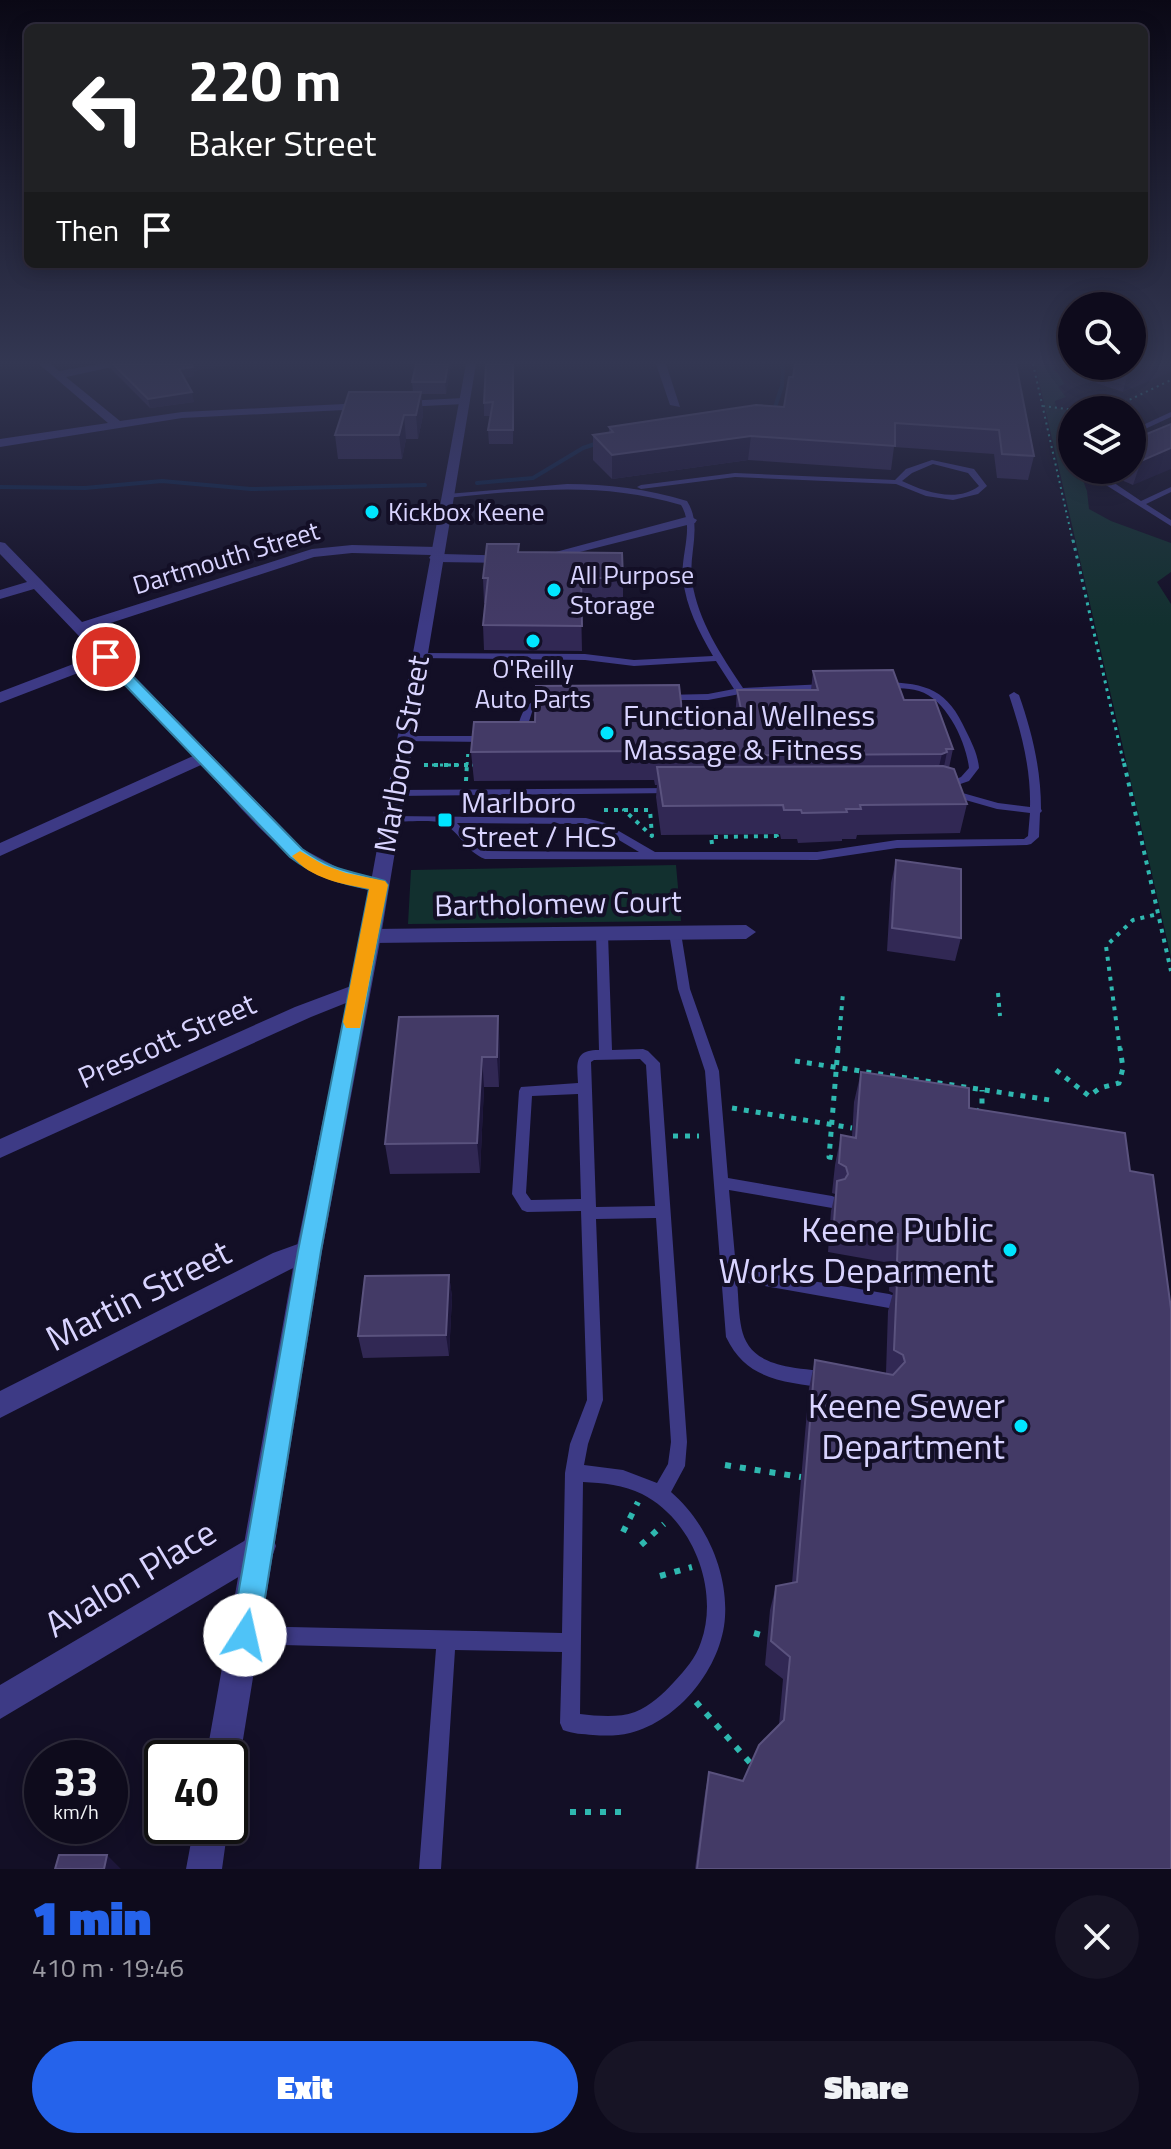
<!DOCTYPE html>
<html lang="en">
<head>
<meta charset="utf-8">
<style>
	:root { --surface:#0e0b1c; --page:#171425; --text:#f1f3f6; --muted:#9b9ba3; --line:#2e2b3b; --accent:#2563eb }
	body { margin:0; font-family:"Titillium Web",sans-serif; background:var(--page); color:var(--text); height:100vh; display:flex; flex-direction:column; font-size:30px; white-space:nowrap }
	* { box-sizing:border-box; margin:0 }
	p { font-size:26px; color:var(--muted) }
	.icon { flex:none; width:44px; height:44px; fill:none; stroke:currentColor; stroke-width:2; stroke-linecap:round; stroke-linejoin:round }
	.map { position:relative; height:1869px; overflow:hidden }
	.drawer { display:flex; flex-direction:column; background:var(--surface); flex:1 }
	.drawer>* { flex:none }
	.hud { position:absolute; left:24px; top:24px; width:1124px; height:244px; border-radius:12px; box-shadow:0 4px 20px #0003,0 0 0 2px var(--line); background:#202124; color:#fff; overflow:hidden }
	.tools { position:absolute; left:1058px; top:292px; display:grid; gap:16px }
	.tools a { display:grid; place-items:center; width:88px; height:88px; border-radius:50%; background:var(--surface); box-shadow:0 4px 20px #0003,0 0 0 2px var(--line); font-size:40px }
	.speed { position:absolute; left:24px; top:1740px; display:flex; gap:16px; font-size:40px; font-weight:700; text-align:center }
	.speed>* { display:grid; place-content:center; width:104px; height:104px; border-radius:50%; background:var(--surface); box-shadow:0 4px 20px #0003,0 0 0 2px var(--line); line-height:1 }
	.speed small { font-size:20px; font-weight:400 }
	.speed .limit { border:4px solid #111; border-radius:12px; background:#fff; color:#111 }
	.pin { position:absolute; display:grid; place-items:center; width:68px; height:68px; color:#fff; margin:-34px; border:4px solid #fff; border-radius:50%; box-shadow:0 2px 8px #0007 }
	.me { position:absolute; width:88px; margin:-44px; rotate:10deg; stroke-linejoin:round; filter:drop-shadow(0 0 6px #0008) }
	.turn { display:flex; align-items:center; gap:28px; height:168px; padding:0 32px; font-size:36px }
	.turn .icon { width:104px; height:104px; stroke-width:2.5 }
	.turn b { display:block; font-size:56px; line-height:68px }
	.then { display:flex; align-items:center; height:76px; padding:0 32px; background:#0003; gap:16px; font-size:30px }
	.round { display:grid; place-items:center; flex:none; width:84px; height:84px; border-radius:42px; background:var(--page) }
	.overview { display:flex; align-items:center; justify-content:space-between; height:136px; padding:0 32px }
	h1 { font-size:48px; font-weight:800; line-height:60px; color:var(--accent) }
	.action { display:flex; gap:16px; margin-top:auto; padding:16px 32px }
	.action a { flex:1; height:92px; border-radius:48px; background:var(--accent); color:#fff; font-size:32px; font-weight:800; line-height:92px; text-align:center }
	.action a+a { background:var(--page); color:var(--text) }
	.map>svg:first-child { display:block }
	.green { fill:#12302f }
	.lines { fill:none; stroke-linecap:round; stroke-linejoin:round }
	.stream { stroke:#0c2248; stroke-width:4 }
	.path-far4 { stroke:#2fb8b0; stroke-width:2; stroke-dasharray:2 4; stroke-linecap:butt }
	.path-far3 { stroke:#2fb8b0; stroke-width:3; stroke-dasharray:3 5; stroke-linecap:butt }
	.path-far2 { stroke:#2fb8b0; stroke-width:4; stroke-dasharray:4 6; stroke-linecap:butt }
	.path-far1 { stroke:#2fb8b0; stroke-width:5; stroke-dasharray:5 7; stroke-linecap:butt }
	.path { stroke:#2fb8b0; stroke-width:6; stroke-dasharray:6 9; stroke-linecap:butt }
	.service { fill:#3d3a85; fill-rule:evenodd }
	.minor { fill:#3d3a85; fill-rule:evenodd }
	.tertiary { fill:#3d3a85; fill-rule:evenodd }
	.wall { fill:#312854 }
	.shaded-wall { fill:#1d163a }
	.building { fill:#433a66; stroke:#5a527e; stroke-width:2 }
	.route { fill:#4fc3f7; stroke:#337fa1; stroke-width:2 }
	.slow { fill:#f59e0b }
	.poi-dot { fill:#00e5ff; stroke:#130f26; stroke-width:3 }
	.labels { text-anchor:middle; stroke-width:8; stroke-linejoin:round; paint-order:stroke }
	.far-poi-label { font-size:26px; fill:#d9d4ff; stroke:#130f26; text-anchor:start }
	.far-street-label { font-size:26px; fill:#d9d4ff; stroke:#130f26 }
	.poi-label { font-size:30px; fill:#d9d4ff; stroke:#130f26; text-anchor:start }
	.street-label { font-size:30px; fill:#d9d4ff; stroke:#130f26 }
	.near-poi-label { font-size:36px; fill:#d9d4ff; stroke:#130f26; text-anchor:end }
	.near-street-label { font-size:36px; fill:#d9d4ff; stroke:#130f26 }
</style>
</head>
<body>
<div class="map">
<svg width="1171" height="1869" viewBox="0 0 1171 1869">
	<rect width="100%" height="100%" fill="#130f26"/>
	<path class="green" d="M1035 364 1058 366 1052 369 1059 374 1064 384 1058 387 1066 397 1055 401 1056 408 1072 411V424L1069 425 1072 470H1079L1087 491 1089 509 1111 521 1171 543V572L1157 582 1171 604V957Z
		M676 865 681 921 408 924 411 870Z"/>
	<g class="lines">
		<path class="stream" d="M773 413 782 386 783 364
			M477 483 533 478 583 448 601 442
			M0 487 85 488 162 481 251 489 425 485"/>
		<path class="path-far4" d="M1033 364 1073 542
			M1043 406 1074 410
			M1108 410 1171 380"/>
		<path class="path-far3" d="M1073 540 1124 765
			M424 765H475
			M467 765 468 750"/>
		<path class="path-far2" d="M1124 763 1171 971
			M424 765H475
			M466 781 467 763
			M604 810H624
			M624 810H650L652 836Z
			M712 844 711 837 777 836 778 842
			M998 993 1000 1016
			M838 1050 843 993
			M1120 1050 1106 946 1133 920 1158 914"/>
		<path class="path-far1" d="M838 1048 829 1157 840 1159
			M795 1061 1050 1100
			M1056 1070 1089 1096 1100 1088 1119 1083 1123 1068 1120 1048
			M732 1108 852 1128
			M976 1113 982 1107V1090
			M673 1136H699"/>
		<path class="path" d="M725 1465 801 1477
			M623 1532 638 1502
			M641 1545 664 1524
			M660 1576 692 1567
			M754 1633 768 1637
			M696 1702 753 1766
			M570 1812H629"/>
		<path class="service" d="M1171 412V417L1132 435V430Z
			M932 460 974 469 987 486 978 494 953 500 926 496 896 484 735 477 641 489 637 487 641 485 735 473 895 480 906 469ZM933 464 968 473 979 486C957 503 925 492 902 481L912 473Z
			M1091 470H1099L1104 476 1141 501 1171 487V492L1146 504 1171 520V526L1098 480Z
			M567 484C608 484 647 489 687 501 703 526 688 554 692 581 698 621 721 655 743 688L826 684 829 685V689L740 694 708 700H666L663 699V695L708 694 734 689 716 661 634 666 585 660 416 658V654L419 653 585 654 634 660 713 656C699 632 686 607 683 579 680 555 695 527 681 505 600 481 529 490 447 498L443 496 447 494Z
			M884 682C927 683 948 690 966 731 972 743 978 755 979 768L969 781 946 789 941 786 961 777 969 768C966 741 946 699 919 691 906 687 893 689 881 687V683Z
			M1014 692 1019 695C1032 732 1041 769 1041 809L1042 811 1040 813 1039 837 1031 844 1027 845 897 848 817 860 485 859C465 851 461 833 444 824 434 819 404 822 391 822L386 819 391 816 586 818 605 823 655 852H817L897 840 1024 839 1028 836 1030 813 997 809 948 795 947 793 952 790 998 803 1030 807C1031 768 1021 731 1009 695ZM457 823 586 824 597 827 639 852 487 851 477 845Z
			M551 695 556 698 554 700 533 709 524 737 523 739H515L514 737C524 711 520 703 551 695Z
			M405 736H486L491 739 486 742 401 741V737Z
			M672 788 676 789 677 791 676 793 396 796 391 793 396 790Z
			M675 929 681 933 690 989 719 1071 728 1178 832 1196 837 1198 839 1202 837 1206 832 1208 729 1190 736 1268 889 1294 895 1296 897 1301 895 1306 889 1308 737 1281C741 1327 735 1357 790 1367 804 1370 820 1369 834 1375L836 1380 834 1385 828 1388C785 1382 747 1381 726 1337L705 1071 678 989 669 933Z
			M602 930 608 934 612 1050 643 1049 648 1051 660 1063 687 1442 685 1466 671 1492C705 1521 728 1571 725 1617 722 1667 679 1721 630 1733 618 1736 605 1736 593 1735 583 1734 573 1734 563 1730L560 1723 562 1652 455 1650 441 1869H419L436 1649 246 1644 239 1642 237 1635 239 1628 246 1626 562 1633 565 1473 570 1444 587 1400 581 1211 527 1212 522 1210 512 1194 519 1091 521 1087 578 1083C577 1063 574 1050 599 1050L596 934ZM640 1059 646 1065 655 1206 596 1207 591 1062 594 1060ZM578 1094 581 1199 531 1200 526 1193 532 1096ZM656 1218 671 1442 668 1464 657 1483 623 1470 584 1465 588 1444 603 1400 596 1219ZM583 1482C603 1483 624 1485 642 1494 692 1519 720 1589 701 1642 696 1658 685 1670 674 1682 663 1694 650 1706 635 1712 618 1718 598 1716 580 1714Z"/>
		<path class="minor" d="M39 364H51L59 371 100 364H126L66 377 120 421 182 412 464 398 470 401 464 404 182 418 0 447V439L108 423Z
			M656 364H666L680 407 670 405Z
			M690 516 697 520 695 523 544 561 537 557Z
			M0 542 5 543 82 622 312 549 352 545 437 547 444 551 442 554 517 556 519 559 512 563 436 562 429 558 431 555 352 553 314 557 89 630 303 849 342 870 386 881 389 885 386 889C374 893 361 888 349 885 285 867 246 812 201 765L0 856V843L193 756 104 663 0 703V692L97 655 34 589 0 599V590L27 582 0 554Z
			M746 925 756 932 746 939 371 943 361 936 371 929Z
			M359 983 366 985 369 990 366 995 311 1017 0 1158V1139L295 1007Z
			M309 1240 318 1243 322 1251 318 1259 291 1269 0 1418V1391L273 1253Z
			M261 1531 272 1535 276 1546 272 1557 0 1719V1685Z"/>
		<path class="tertiary" d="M466 364H476L381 936 322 1251 240 1758 235 1770 230 1772V1758H206L296 1251 361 936Z
			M194 1826H228L222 1869H186Z"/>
	</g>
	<path class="wall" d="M110 364H234L193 371 194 376 184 378 194 402 150 408 112 370Z
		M416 364H451L446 394H421L423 415 418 439H406L402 459H338L335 435 413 392 412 382Z
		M514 364 513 444H489L488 430 491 416H484V403Z
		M1016 364 1034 456 1028 480 997 478 994 454 894 447 891 470 748 460 612 479 593 460V435L609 433V427L784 407Z
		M1100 366H1132L1123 392 1096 383Z
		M1171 424 1133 485 1105 473 1106 470H1132V440Z
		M519 544V552L623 578V603H581L582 651 484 650 483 625 485 603H484L483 578Z
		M813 671 904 700 953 749 949 768 967 804 960 833 857 835 856 839H842V841L798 843 797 839H781L780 834 661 835 656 797 657 785H655L654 780 474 781 471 752 683 719H735L737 690H811Z
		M896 860 961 938 955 961 887 951 891 883Z
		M399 1017 500 1046 499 1087H484L480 1173 390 1174 385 1144Z
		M861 1072 969 1108 1171 1869H695L705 1793 709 1772 743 1781 779 1725 783 1679 765 1665 770 1610 776 1586 792 1583 809 1388 815 1360 886 1373 888 1311 893 1293 889 1291 890 1263 828 1252 831 1211 835 1194 832 1193 835 1165 841 1135 852 1137 854 1102Z
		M449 1275 452 1297 449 1356 363 1358 358 1336Z"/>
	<path class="shaded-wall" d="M190 364H234L193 371 194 376 181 378 179 369Z
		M448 364H451L446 394 445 382Z
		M1140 364H1171V372L1123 392 1129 369Z
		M192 392 194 402 150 408 148 399Z
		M421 392 423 415 418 439 416 415Z
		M404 415 406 439 402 459 399 435Z
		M751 436 748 460 612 479V455Z
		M1171 448V469L1133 485 1141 461Z
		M947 752 941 781 935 783 942 754Z
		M498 1016 500 1046 499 1087 497 1057Z
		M482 1057 484 1087 480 1173 477 1143Z
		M449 1275 452 1297 449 1356 446 1335Z
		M107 1855 121 1869H104Z"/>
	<path class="building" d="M113 364H191L193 367 179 369 192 392 148 399Z
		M416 364H448L445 382H412Z
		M486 364H513V430H488L493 402 484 403Z
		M795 364H1016L1034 456 1002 454 999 430 895 423V446L751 436 612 455 593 435 613 432 609 427 756 405 784 407 789 377H793Z
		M1132 364H1140L1129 369 1120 366H1132Z
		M349 392H421L416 415H404L399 435H335Z
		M1171 424V448L1141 461 1132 457V440Z
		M487 544H519L518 552 622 553 623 578H581L582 626 483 625 488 578H483Z
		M893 670 904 700H935L953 749H946L947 752 942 754 656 756 655 751 471 752 474 722H535L536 686 679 685 683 719H743L737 690H818L813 671Z
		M943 766 954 769 967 804 860 805 861 809H846L847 812 802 813 801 810H784L783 805 663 806 657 767Z
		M896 860 961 869V938L892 928Z
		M498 1016 497 1057H482L477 1143 385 1144 399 1017Z
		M861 1072 969 1088V1108L1125 1133 1130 1171 1153 1175 1171 1309V1869H697L709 1772 743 1781 759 1745 784 1720 790 1657 771 1641 776 1586 797 1582 815 1360 893 1375 905 1362 903 1355 894 1350 897 1282 905 1280 909 1273 906 1266 897 1262 898 1234 834 1223 837 1181 845 1179 848 1174 846 1167 839 1163 841 1135 856 1138Z
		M449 1275 446 1335 358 1336 365 1276Z
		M59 1855H107L104 1869H55Z"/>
	<linearGradient id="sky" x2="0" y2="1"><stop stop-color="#0a0815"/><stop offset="0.58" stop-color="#333752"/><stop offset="1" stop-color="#333752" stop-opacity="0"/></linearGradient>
	<rect width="1171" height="626" fill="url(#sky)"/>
	<path class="route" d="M106 653 111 654 302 849C332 871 351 871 385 881L388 885 321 1251 259 1635 255 1645 245 1649 235 1645 231 1635 298 1251 369 889C338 883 315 876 290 857L101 660V654Z"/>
	<path class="slow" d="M300 851 324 865 346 873 385 881 388 885 360 1028H346L343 1022 369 889C342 884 311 879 292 856Z"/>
	<g class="poi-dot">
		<circle cx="372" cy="512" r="8"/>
		<circle cx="554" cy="590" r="8"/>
		<circle cx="533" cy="641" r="8"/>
		<circle cx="607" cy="733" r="8"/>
		<rect x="437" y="812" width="16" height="16" rx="4"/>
		<circle cx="1010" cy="1250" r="8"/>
		<circle cx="1021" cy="1426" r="8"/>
	</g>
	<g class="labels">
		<g class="far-poi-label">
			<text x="388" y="521">Kickbox Keene</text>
			<text x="570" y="584">All Purpose<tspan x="570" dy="30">Storage</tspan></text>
			<text x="533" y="678" text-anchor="middle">O'Reilly<tspan x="533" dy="30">Auto Parts</tspan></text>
		</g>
		<g class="far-street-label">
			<text transform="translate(226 558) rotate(-17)" y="9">Dartmouth Street</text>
		</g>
		<g class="poi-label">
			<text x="623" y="726">Functional Wellness<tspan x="623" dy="34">Massage &amp; Fitness</tspan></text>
			<text x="461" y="813">Marlboro<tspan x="461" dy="34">Street / HCS</tspan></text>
		</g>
		<g class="street-label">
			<text transform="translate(402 754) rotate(-80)" y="10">Marlboro Street</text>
			<text transform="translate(558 904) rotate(-1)" y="10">Bartholomew Court</text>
			<text transform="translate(167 1041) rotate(-24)" y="10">Prescott Street</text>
		</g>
		<g class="near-poi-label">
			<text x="994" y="1242">Keene Public<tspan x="994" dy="41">Works Deparment</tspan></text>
			<text x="1005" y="1418">Keene Sewer<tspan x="1005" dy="41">Department</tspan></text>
		</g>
		<g class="near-street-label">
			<text transform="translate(138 1295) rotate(-27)" y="13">Martin Street</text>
			<text transform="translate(130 1578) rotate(-31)" y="13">Avalon Place</text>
		</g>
	</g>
</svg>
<div class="tools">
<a><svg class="icon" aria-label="search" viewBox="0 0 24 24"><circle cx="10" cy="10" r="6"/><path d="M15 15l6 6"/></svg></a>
<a><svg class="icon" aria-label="layers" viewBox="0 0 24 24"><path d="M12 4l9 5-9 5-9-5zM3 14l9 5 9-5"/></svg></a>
</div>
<div class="speed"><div>33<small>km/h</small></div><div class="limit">40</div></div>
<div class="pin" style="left:106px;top:657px;background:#d93025"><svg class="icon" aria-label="arrive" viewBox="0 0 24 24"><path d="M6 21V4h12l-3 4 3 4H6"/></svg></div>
<svg class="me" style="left:245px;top:1635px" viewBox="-20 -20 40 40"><circle r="19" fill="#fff"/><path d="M0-13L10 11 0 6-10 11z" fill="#4fc3f7"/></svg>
<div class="hud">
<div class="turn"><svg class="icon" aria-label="left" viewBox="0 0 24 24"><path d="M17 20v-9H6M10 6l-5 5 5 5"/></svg><div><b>220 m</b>Baker Street</div></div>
<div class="then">Then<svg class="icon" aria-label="arrive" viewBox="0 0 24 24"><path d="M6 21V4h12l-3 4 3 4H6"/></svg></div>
</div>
</div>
<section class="drawer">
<div class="overview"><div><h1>1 min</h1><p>410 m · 19:46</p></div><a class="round"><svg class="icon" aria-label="close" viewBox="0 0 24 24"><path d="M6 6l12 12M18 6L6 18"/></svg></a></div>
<div class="action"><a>Exit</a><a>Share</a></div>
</section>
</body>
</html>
